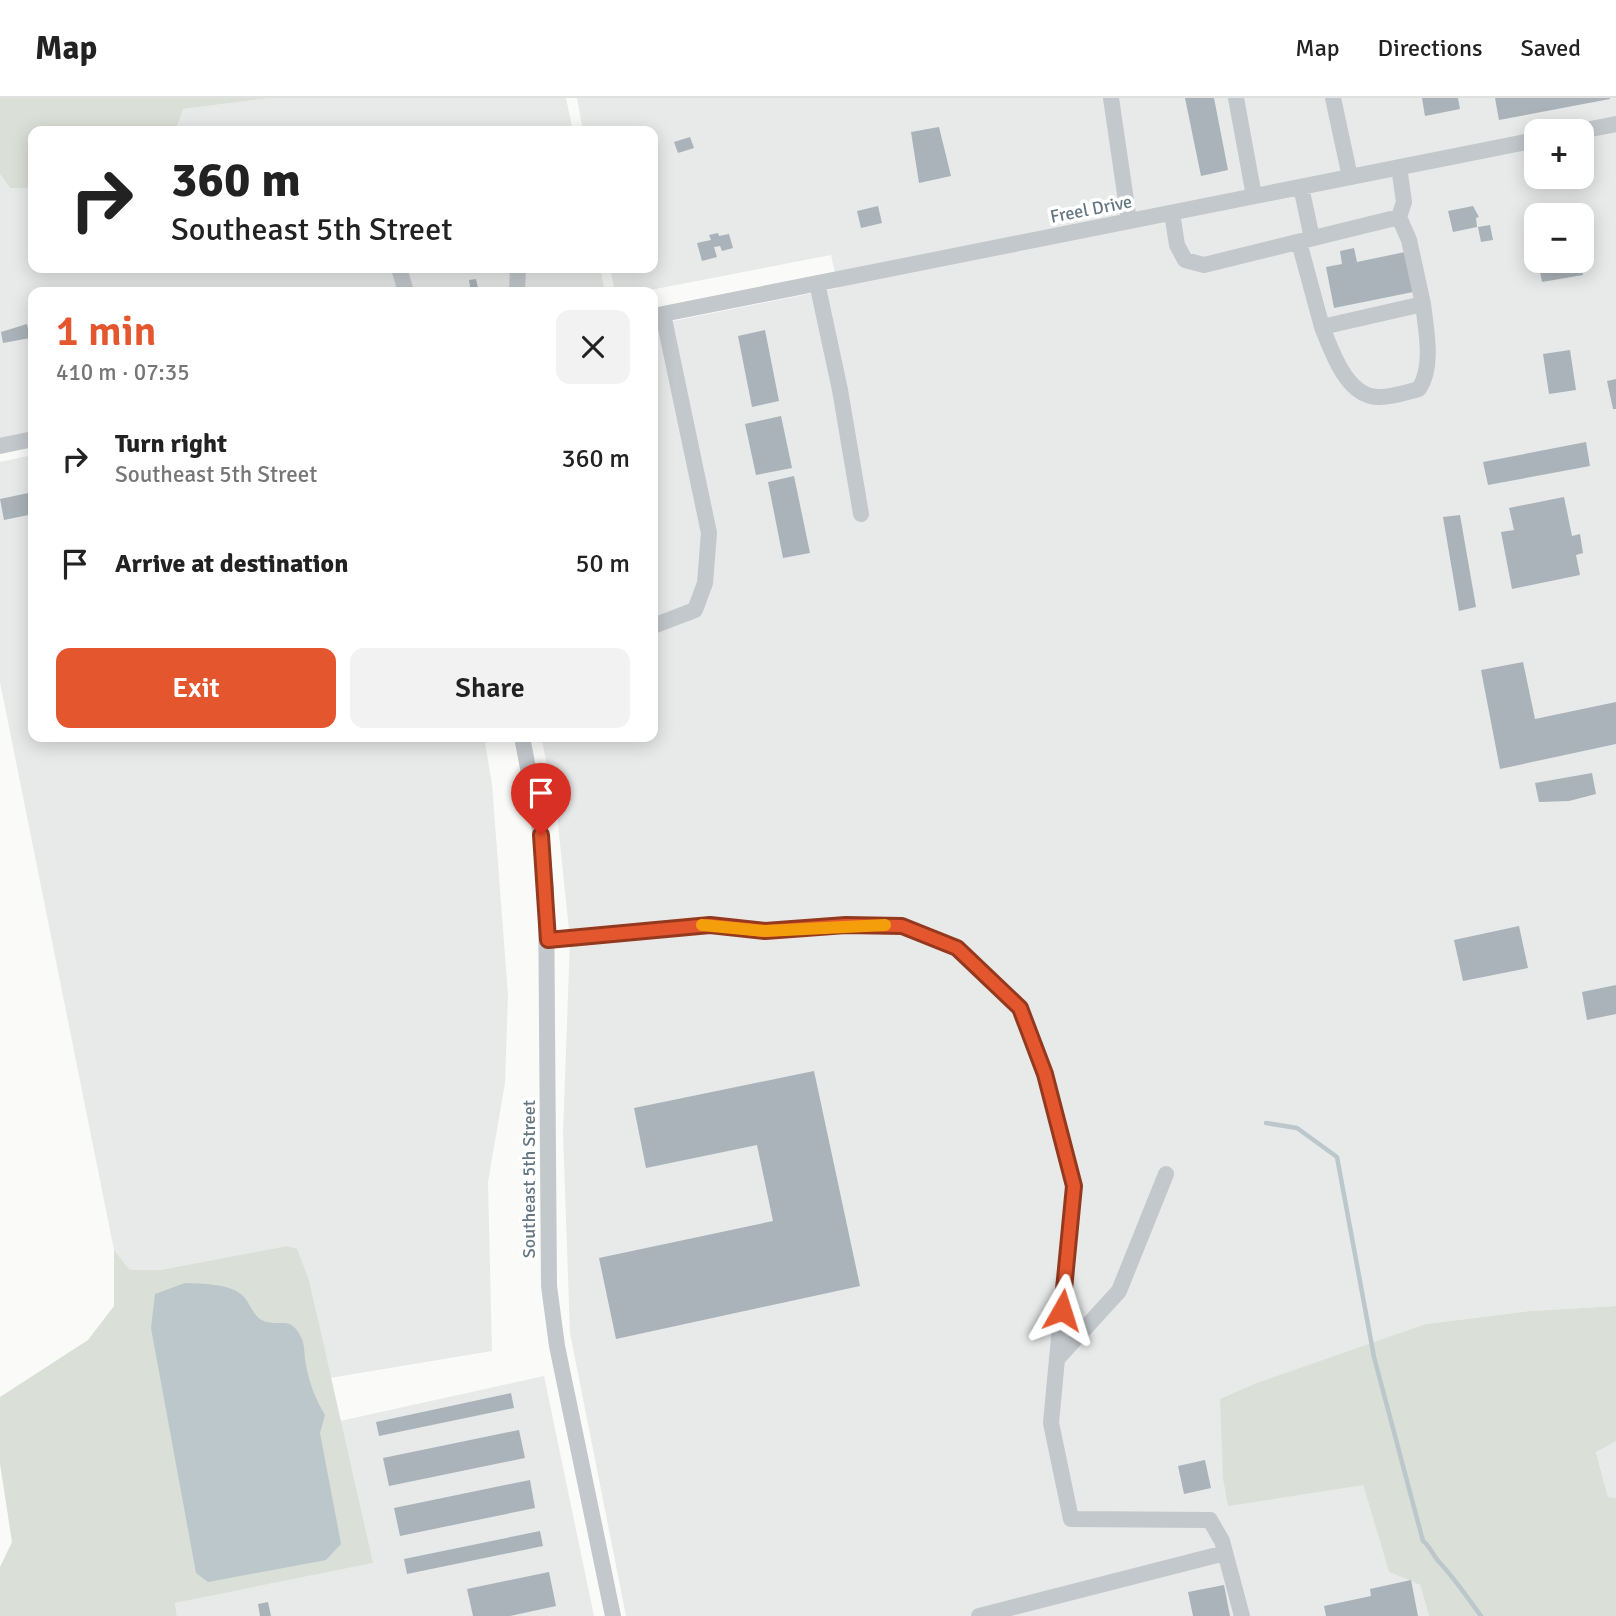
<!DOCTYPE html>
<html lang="en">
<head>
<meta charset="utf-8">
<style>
	:root { --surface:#fff; --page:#f2f2f2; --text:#222; --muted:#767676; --line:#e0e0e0; --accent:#e4572e }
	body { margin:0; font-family:Signika,sans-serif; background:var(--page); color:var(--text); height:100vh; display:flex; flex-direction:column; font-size:26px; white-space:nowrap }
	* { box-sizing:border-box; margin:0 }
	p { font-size:23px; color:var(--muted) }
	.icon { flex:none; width:38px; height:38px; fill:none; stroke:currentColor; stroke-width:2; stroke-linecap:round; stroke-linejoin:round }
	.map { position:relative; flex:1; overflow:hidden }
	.panel { position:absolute; left:28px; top:189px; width:630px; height:455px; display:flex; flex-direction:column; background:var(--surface); border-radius:14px; box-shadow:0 4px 18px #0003 }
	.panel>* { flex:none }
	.top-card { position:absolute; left:28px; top:28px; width:630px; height:147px; border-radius:14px; box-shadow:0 4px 18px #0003; background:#fff; color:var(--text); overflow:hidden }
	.tools { position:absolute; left:1524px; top:21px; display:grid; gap:14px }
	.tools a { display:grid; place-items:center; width:70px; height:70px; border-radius:14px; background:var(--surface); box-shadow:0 4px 18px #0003; font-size:35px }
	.pin { position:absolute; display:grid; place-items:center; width:60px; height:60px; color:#fff; margin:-72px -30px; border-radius:50% 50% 50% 0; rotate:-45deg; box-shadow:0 0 7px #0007 }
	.pin .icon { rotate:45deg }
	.me { position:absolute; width:77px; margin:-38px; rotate:6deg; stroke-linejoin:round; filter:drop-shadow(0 0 5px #0008) }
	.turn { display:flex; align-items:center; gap:24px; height:147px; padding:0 28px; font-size:32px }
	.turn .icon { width:91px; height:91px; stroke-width:2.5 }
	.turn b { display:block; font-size:49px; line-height:60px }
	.round { display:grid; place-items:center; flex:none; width:74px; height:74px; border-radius:14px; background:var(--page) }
	.head { display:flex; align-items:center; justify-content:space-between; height:119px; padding:0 28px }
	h1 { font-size:42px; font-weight:600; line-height:52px; color:var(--accent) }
	.primary-button { display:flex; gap:14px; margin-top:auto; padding:14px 28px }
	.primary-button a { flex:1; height:80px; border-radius:14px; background:var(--accent); color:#fff; font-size:28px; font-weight:600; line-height:80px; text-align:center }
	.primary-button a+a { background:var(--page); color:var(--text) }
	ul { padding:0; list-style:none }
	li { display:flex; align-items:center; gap:21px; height:105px; padding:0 28px }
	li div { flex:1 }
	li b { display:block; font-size:26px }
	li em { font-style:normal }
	header { display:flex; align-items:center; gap:42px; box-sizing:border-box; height:98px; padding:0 35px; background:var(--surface); border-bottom:2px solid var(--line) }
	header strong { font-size:33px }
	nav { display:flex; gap:38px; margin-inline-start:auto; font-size:24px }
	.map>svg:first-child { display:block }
	.built { fill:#e8e9e9; fill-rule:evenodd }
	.green { fill:#dadfd7 }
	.water { fill:#bbc7cb }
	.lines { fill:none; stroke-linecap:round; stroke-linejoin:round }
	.stream { stroke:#bbc7cb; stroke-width:4.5 }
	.building { fill:#aab3b9 }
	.minor { stroke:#c3c8cc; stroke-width:16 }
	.route-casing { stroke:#94391e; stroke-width:18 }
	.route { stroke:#e4572e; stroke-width:12 }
	.slow { stroke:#f59e0b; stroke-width:12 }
	.labels { text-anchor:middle; stroke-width:7; stroke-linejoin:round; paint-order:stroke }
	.street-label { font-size:18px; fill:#657683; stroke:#fff }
</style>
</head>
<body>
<header>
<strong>Map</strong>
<nav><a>Map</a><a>Directions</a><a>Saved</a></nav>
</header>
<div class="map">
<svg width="1616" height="1518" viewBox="0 0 1616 1518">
	<rect width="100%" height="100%" fill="#fafaf8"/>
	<path class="built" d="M269 0H566L573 33H175L182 11Z
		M577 0H1616V1208L1529 1213 1426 1226 1349 1254 1363 1387 1389 1474 1420 1487 1429 1518H626L570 1235 563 1036 570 842 556 707 541 639H653V227L838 190 831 157 640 194H615L610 170H653V33H583ZM1536 33H1582V79H1536ZM1536 117H1582V163H1536Z
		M0 76 10 90H33V170H600L605 194H33V341L0 348Z
		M33 357V639H484L492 686 508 897 505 985 488 1084 492 1253 330 1280 309 1182 287 1148 160 1172H130L114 1152 0 584V364Z
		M544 1278 594 1518H177L175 1505 372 1465 340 1323Z
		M1616 1343V1400L1608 1399 1596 1353Z"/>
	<path class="green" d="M0 0H270L183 11 175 33H33V90H10L0 76Z
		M287 1148 297 1151 309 1182 373 1465 175 1505 177 1518H0V1469L12 1444 0 1366V1299L88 1242 114 1208V1152L130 1172H160Z
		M1616 1208V1343L1596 1354 1608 1399 1616 1400V1518H1429L1420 1487 1389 1474 1363 1387 1228 1408 1223 1380 1220 1301 1257 1285 1426 1226 1529 1213Z"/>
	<path class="water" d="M185 1185C202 1186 228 1185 242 1197 251 1205 253 1221 267 1224 284 1228 291 1218 302 1241 305 1248 304 1259 306 1267 309 1285 316 1302 325 1317L320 1335 341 1446 326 1462 208 1484 196 1475 151 1230 155 1196Z"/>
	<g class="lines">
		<path class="stream" d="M1266 1025 1297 1030 1337 1059 1374 1259 1423 1443C1431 1449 1433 1458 1440 1465 1455 1481 1467 1499 1481 1518"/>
	</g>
	<path class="building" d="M1185 0H1214L1228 72 1201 78Z
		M1422 0H1458L1460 11 1425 18Z
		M1495 0H1610V1L1499 22Z
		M939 29 951 78 919 85 911 34Z
		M690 39 694 50 678 55 674 44Z
		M878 108 882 125 861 130 857 113Z
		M1473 108 1479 119 1476 120 1477 129 1453 134 1448 113Z
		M1490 127 1493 142 1481 144 1478 129Z
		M718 135 719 138 729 136 733 150 722 153 720 148 714 149 717 159 702 163 697 145 711 142 709 137Z
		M1354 150 1357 164 1405 154 1413 194 1334 210 1326 169 1342 166 1340 153Z
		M1538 163H1581L1583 177 1542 184Z
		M476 181 479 194H471L469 182Z
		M27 226 30 240 3 245 1 234Z
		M765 232 779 303 752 309 738 238Z
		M1570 252 1576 292 1549 296 1543 256Z
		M1616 281V311H1613L1607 283Z
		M781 318 792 370 756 377 745 326Z
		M1586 344 1590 368 1488 387 1483 364Z
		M794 378 810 455 783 460 768 384Z
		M33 394V416L4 422 0 401Z
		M1564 399 1572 438 1580 436 1583 455 1576 457 1580 477 1512 491 1501 434 1514 432 1509 410Z
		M1460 417 1476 509 1459 513 1443 419Z
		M1523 564 1535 621 1616 604V646L1500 671 1481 572Z
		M1592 675 1596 696 1569 703 1539 704 1535 685Z
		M1519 828 1528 870 1463 883 1454 842Z
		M1616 887V916L1587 922 1582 894Z
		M814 973 860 1188 616 1241 599 1160 773 1123 757 1047 646 1070 634 1010Z
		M511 1295 514 1310 379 1338 376 1324Z
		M519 1332 525 1360 389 1388 383 1360Z
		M1205 1362 1211 1390 1184 1396 1178 1368Z
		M530 1382 535 1410 400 1438 394 1410Z
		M540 1433 543 1448 407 1476 404 1461Z
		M549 1474 556 1508 510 1518H473L467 1491Z
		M1411 1482 1418 1518H1326L1324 1508 1371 1498 1370 1491Z
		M1224 1487 1230 1518H1193L1188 1494Z
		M268 1504 271 1518H260L258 1506Z"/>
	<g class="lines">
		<path class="minor" d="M1111 0 1129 123
			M1236 0 1254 98
			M1333 0 1350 79
			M1580 33 1616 26
			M1301 89 1312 140
			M1172 115 1177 147 1185 162 1204 167 1399 119 1404 104 1399 69
			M1299 144 1322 229 1423 206 1409 142 1399 119
			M399 170 406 194
			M817 185 840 292 861 416
			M517 194 518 170
			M653 218 1536 42
			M1322 229C1332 254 1347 300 1380 299 1393 299 1407 294 1419 291 1434 268 1426 232 1423 206
			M0 348 33 341
			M653 528 695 512 705 485 709 435 663 216
			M522 639 541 737 546 791 549 1188 557 1248 613 1518
			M548 842 710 827 765 833 846 827 902 828 957 850 1020 910 1045 976 1074 1088 1057 1261
			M1166 1076 1119 1193 1057 1261 1051 1325 1071 1421 1210 1422 1222 1443 1242 1518
			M979 1518 1225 1455"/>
	</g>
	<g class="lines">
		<g class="route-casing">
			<path id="route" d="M541 737 548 842 710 827 765 833 846 827 902 828 957 850 1020 910 1045 976 1074 1088 1062 1212"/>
		</g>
		<use href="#route" class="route"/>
		<path class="slow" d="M702 827 765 833 885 827"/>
	</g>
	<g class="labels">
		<g class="street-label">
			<text transform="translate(1091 111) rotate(-11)" y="6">Freel Drive</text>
			<text transform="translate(529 1081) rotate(-90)" y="6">Southeast 5th Street</text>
		</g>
	</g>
</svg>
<div class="tools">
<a>+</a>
<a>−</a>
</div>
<div class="pin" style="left:541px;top:737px;background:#d93025"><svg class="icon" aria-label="arrive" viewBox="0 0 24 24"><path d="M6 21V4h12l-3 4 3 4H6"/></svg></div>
<svg class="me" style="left:1062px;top:1212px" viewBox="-20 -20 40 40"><path d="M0-17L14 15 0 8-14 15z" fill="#e4572e" stroke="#fff" stroke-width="4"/></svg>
<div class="top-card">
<div class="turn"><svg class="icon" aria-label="right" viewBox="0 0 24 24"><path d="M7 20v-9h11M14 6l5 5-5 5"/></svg><div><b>360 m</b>Southeast 5th Street</div></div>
</div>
<section class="panel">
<div class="head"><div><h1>1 min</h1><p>410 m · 07:35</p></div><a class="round"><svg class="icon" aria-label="close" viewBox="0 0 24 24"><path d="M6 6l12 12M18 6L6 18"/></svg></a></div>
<ul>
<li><svg class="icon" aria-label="right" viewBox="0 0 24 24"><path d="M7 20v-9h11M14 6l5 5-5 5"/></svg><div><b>Turn right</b><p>Southeast 5th Street</p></div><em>360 m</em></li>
<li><svg class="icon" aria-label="arrive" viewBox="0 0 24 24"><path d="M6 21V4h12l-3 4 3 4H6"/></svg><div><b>Arrive at destination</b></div><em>50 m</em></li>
</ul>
<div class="primary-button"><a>Exit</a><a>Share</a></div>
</section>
</div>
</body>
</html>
